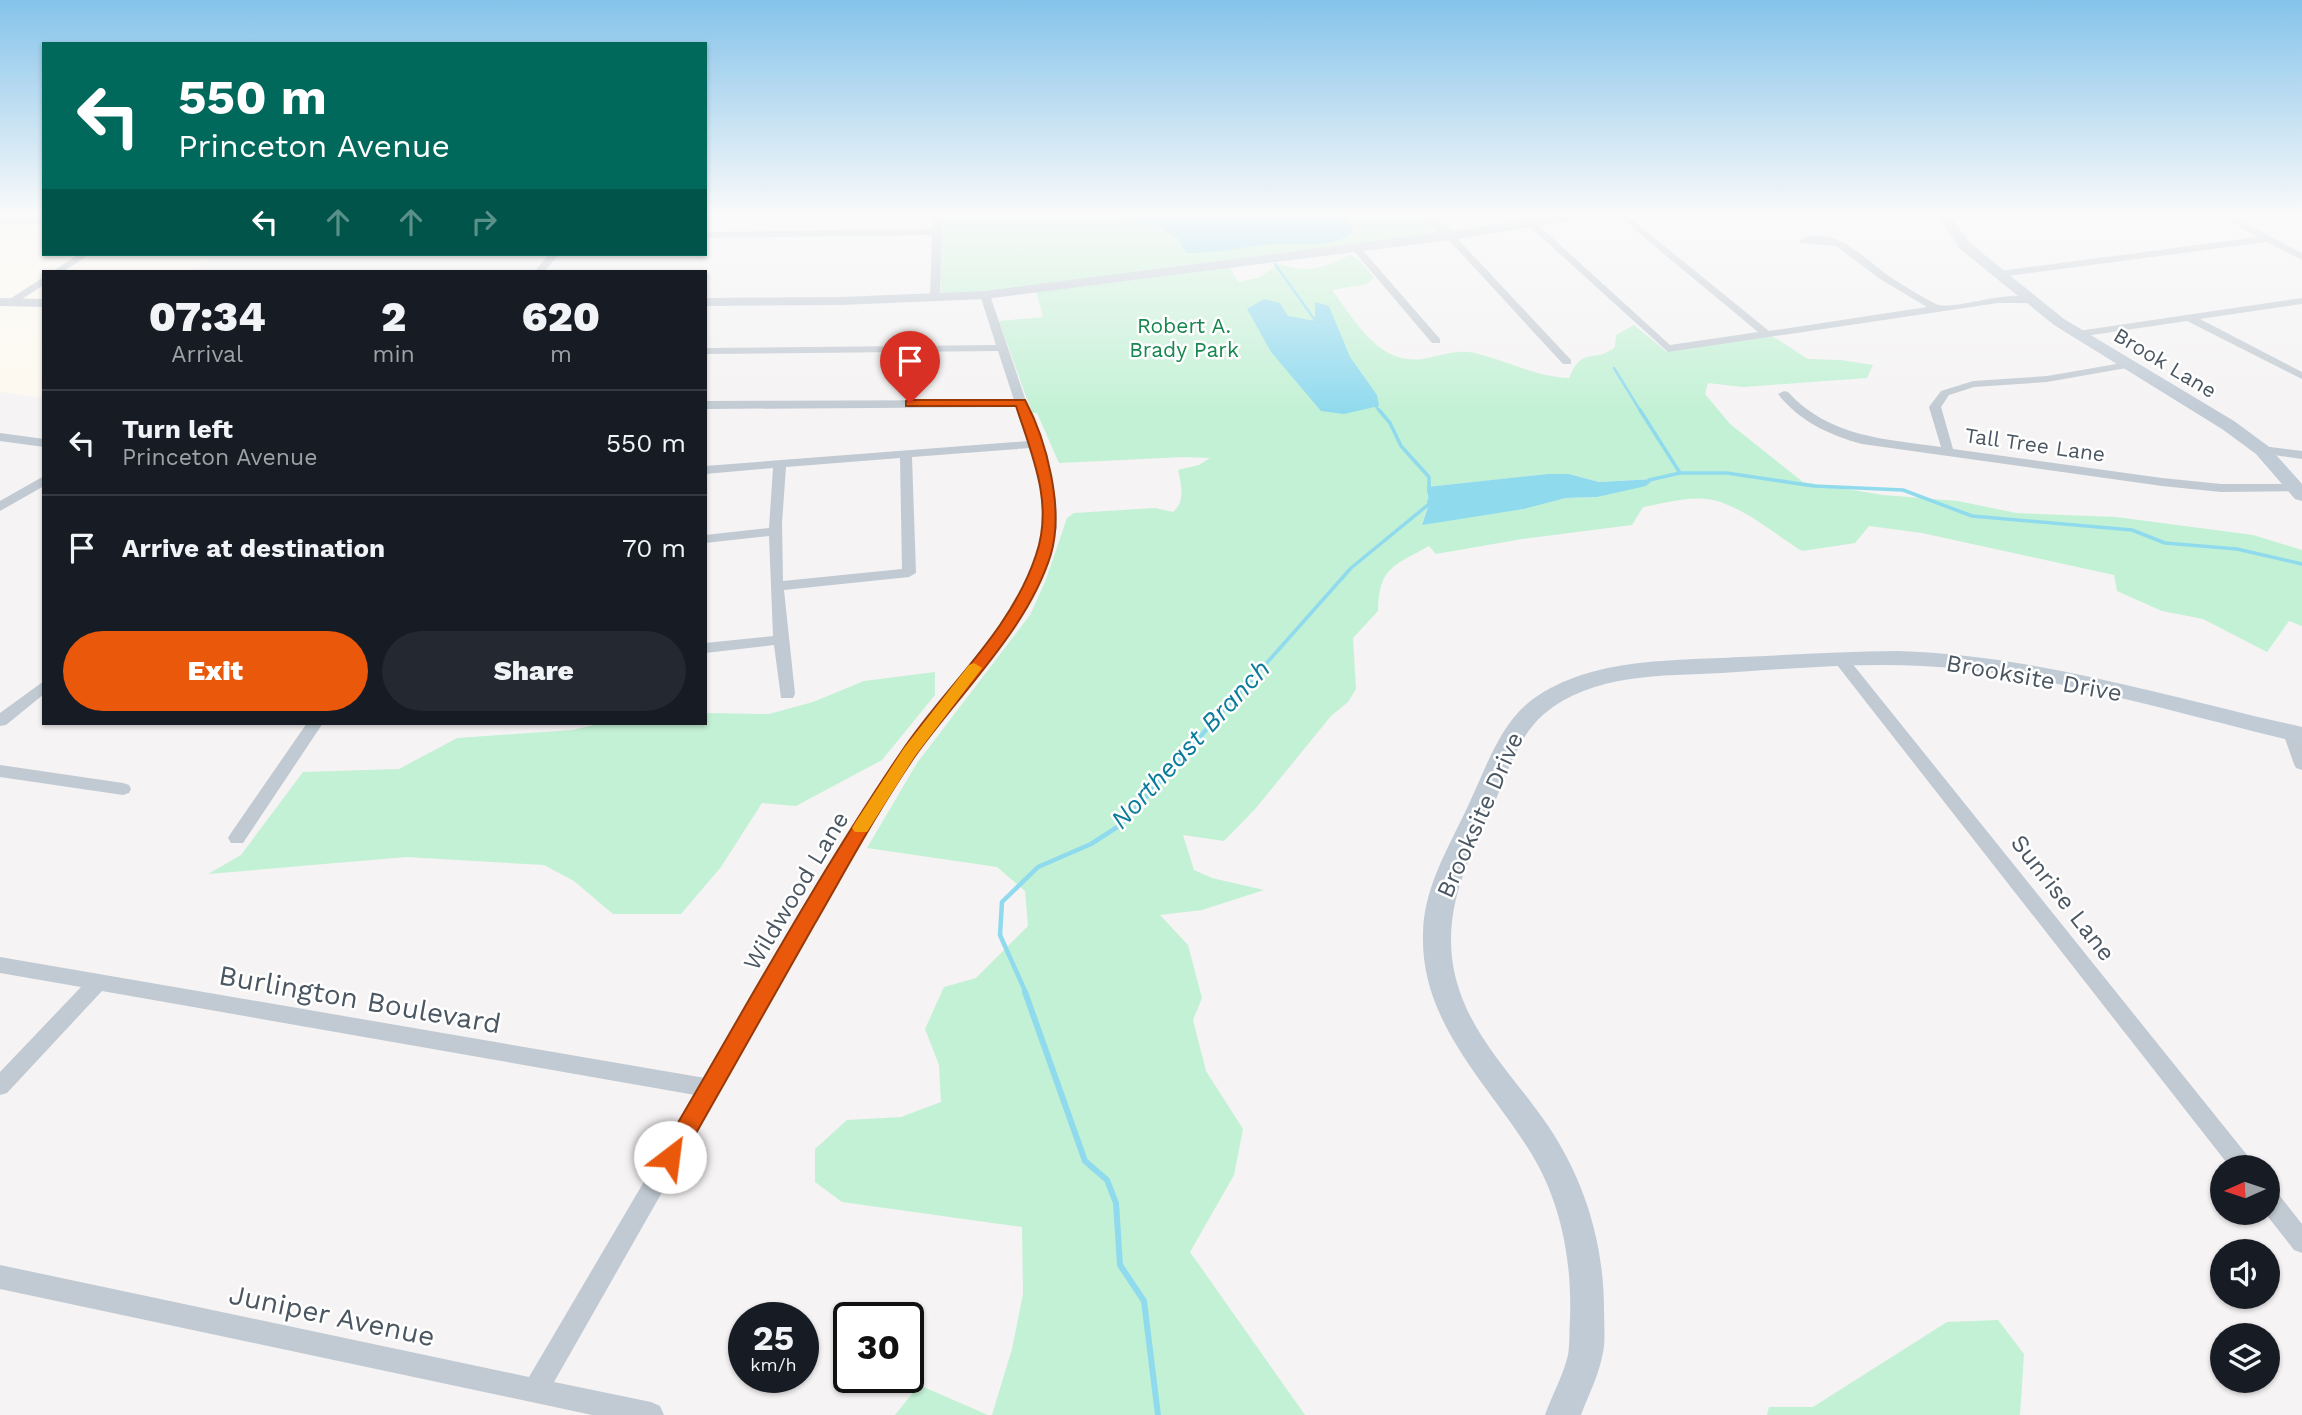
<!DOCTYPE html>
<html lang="en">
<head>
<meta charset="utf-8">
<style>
	:root { --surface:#171b24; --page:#242831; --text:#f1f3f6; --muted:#9ea1a6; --line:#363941; --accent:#ea580c }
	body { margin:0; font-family:"Work Sans",sans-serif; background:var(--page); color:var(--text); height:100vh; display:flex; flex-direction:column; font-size:26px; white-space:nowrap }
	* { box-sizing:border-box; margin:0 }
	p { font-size:23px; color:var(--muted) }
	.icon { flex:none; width:38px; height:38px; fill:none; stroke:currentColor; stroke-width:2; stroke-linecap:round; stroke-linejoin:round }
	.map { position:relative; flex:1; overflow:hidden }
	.drawer { position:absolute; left:42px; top:270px; width:665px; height:455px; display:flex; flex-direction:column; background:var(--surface); border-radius:0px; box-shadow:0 2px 5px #0004 }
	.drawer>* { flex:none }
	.guide { position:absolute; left:42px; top:42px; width:665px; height:214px; border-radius:0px; box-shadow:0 2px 5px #0004; background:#00695c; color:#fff; overflow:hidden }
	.needle { width:46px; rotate:267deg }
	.tools { position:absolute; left:2210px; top:1155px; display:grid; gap:14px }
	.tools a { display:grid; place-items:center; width:70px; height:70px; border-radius:50%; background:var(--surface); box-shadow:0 2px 5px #0004; font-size:35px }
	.speed { position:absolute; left:728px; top:1302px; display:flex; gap:14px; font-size:35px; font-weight:700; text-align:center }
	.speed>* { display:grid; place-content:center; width:91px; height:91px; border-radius:50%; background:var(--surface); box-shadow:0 2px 5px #0004; line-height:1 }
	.speed small { font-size:18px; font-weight:400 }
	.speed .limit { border:4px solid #111; border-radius:10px; background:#fff; color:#111 }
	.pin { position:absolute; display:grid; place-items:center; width:60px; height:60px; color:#fff; margin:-72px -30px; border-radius:50% 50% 50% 0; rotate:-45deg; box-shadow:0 0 7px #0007 }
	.pin .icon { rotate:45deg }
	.me { position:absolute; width:77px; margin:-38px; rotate:30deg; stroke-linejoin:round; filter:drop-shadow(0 0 5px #0008) }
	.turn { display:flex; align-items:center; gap:24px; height:147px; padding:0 21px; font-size:32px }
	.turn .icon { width:91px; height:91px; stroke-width:2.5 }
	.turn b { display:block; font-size:49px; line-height:60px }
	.lanes { display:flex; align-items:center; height:66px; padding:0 21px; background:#0003; justify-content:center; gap:35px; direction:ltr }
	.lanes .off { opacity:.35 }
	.eta { display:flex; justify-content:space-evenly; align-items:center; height:119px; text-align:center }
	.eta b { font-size:42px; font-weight:800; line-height:49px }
	.primary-button { display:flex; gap:14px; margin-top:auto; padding:14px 21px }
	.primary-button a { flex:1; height:80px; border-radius:42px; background:var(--accent); color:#fff; font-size:28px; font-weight:800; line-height:80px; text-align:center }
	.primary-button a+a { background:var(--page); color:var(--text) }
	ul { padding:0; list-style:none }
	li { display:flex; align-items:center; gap:21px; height:105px; padding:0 21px; border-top:2px solid var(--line) }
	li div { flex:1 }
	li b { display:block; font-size:26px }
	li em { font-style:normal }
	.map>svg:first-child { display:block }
	.commercial { fill:#fdf9ef }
	.green { fill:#c3f1d5; fill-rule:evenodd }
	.water { fill:#90daee }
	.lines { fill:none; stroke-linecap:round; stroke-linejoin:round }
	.stream-far3 { stroke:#90daee; stroke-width:2.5 }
	.stream-far2 { stroke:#90daee; stroke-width:3.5 }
	.stream-far1 { stroke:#90daee; stroke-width:4.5 }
	.stream { stroke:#90daee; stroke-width:6 }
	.street { fill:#c1cad2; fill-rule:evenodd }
	.secondary { fill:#c1cbd6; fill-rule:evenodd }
	.route { fill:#ea580c; stroke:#983908; stroke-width:2 }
	.slow { fill:#f59e0b }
	.labels { text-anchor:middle; stroke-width:5; stroke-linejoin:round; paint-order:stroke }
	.far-park-label { font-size:21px; fill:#17864f; stroke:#fff }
	.far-street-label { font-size:21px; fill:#4a5661; stroke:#fff }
	.street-label { font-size:24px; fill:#4a5661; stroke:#fff }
	.water-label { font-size:26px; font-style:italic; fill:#0c7c9b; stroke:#fff }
	.near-street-label { font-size:28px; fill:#4a5661; stroke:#fff }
</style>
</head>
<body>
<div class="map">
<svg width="2302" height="1415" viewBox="0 0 2302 1415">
	<rect width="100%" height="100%" fill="#f5f3f3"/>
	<path class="commercial" d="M0 214H44V254H217L194 271H44V398L0 392Z"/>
	<path class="green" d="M939 214H1417L1440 234 986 292 941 293Z
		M1350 255 1358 259 1374 278 1367 284 1332 290C1354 319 1378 365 1422 359 1440 356 1456 349 1475 353 1508 361 1536 377 1569 378 1582 345 1595 364 1615 347L1616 335 1634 325 1667 352 1772 336 1808 359 1841 360 1873 365 1867 378 1743 387 1708 383 1705 394 1730 424 1803 482 1883 495 1958 501 2016 513 2116 517 2253 535 2302 550V626L2289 621 2267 652 2203 619 2162 611 2117 591 2114 575 1922 533 1869 526 1855 543 1802 551C1774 534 1746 508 1713 500 1690 495 1665 503 1643 507L1632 525 1522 539 1436 554 1429 546C1394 566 1379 566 1378 611L1353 638 1356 689 1348 702 1331 716 1256 808 1224 841 1183 835 1194 870 1212 878 1264 890 1202 910 1160 915 1188 945 1202 998 1193 1020 1206 1071 1243 1129 1234 1175 1190 1252 1305 1415H992L1012 1349 1023 1294 1022 1227 842 1202 815 1182V1149L847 1120 901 1117 941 1102 939 1065 925 1029 944 987 976 978 1028 926 1025 891 997 867 867 848 917 763 1030 615 1045 582 1067 518 1074 513 1155 508 1173 512C1186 501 1181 484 1178 470L1199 465 1210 458 1184 457 1059 463 1037 413H1032L999 321 1043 317 1036 291 1230 268 1238 282 1258 278 1279 264C1311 274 1321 268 1350 255ZM1548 474H1569L1599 482 1652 479 1597 497 1566 498 1524 509 1422 524 1429 504 1428 487Z
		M935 672V695L882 760 796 806 762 803 721 867 681 914H613L574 881 544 865 406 857 208 874 241 855 303 772 399 769 457 738 572 730 604 723H705V713L769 714 813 702 864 681Z
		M1998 1320 2024 1354 2020 1415H1767L1769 1407H1813L1947 1322Z
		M919 1385 988 1415H895Z"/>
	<path class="water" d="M1117 214H1347L1353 233C1330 249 1299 242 1273 244 1244 247 1216 254 1186 253L1179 240 1160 227 1153 224H1131Z
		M1264 299 1280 303 1288 316 1315 321V302L1329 306 1350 357 1377 395 1379 406 1344 414 1321 411 1271 352 1247 309Z
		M1548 474H1569L1599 482 1654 479 1646 486 1597 497 1566 498 1524 509 1422 525 1429 504 1427 487Z"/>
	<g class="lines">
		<path class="stream-far3" d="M1275 264 1317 323
			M1614 368 1641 412
			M1375 405 1380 412"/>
		<path class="stream-far2" d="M1379 410 1390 423 1401 446 1429 477V492
			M1640 410 1680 473 1649 480
			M1680 473H1727L1814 486 1903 490 1972 516 2132 530 2165 543 2237 549 2302 564
			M1264 666 1351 568 1429 504V501"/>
		<path class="stream-far1" d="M1026 993 1000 935 1002 902 1038 867 1091 844 1122 824 1265 664"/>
		<path class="stream" d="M1025 992 1085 1161 1107 1180 1116 1203 1120 1265 1144 1301 1158 1415"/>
		<path class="street" d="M932 214H942L940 297 935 300 930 297 932 235 705 238V232L932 229Z
			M1616 214H1625L1769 331 1927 307 1880 279 1836 246 1801 243 1799 241C1831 221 1866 260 1889 276 1904 286 1920 296 1936 304 1953 312 2015 286 2036 300L2031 303H1998L1668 352 1528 225V221H1534L1670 345 1758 332Z
			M1945 214H2003L1998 217 1942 219 1940 217Z
			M2217 214H2227L2302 253V260L2266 242 2000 277 1995 274 2000 271 2258 237Z
			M0 218H44V224H0Z
			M1447 234H1453L1571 360V364H1563L1447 238Z
			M1353 246H1359L1440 339V343H1432L1353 250Z
			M79 254H90L64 271H53Z
			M549 254H559L545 271H535Z
			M44 277V285L14 304 5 302Z
			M981 293 990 295 1049 469 1056 499 1057 527 1050 556 1024 613 915 756 869 829 554 1382 651 1402 660 1406 664 1415H592L0 1289V1265L529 1377 695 1095 102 991 7 1093 0 1095V1072L81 987 0 973V957L705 1078C769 968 831 857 901 751 945 685 1009 632 1036 556 1049 519 1042 484 1030 448L912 457 916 573 909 577 784 590 795 694 793 698H781L774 645 705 653V643L773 636 769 536 705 543V535L769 528 773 468 705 474V466L1028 441 1016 407 705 409V401L1014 400 998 351 705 354V348L996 345 980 295ZM900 458 902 569 783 581 782 523 786 467Z
			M2302 298V304L2200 319 2302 372V379L2187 321 2078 337 2073 334 2078 331Z
			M2128 362 2132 363V367L2047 382 1974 387 1949 395 1941 407 1953 449 2162 478 2221 484H2297L2302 485V491L2221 492 2162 486 1862 444C1829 435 1799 421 1778 394L1784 391 1788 392C1829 437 1884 439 1941 447L1929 407 1941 391 1973 381 2047 376Z
			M0 433 44 439V447L0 441Z
			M2262 446 2302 451V459L2258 453V447Z
			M44 476V486L0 511V501Z
			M1842 656 1847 657 2251 1160 2254 1167H2230L1837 665 1834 661 1837 657Z
			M44 681V694L6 725 0 726V713Z
			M307 723H323L243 843H231L228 838 231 833Z
			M2291 727 2297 729 2302 741V770L2296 768 2294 764 2283 733Z
			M0 765 123 783 129 785 131 789 129 793 123 795 0 777Z
			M2268 1188 2276 1191 2302 1224V1253L2294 1250 2265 1213H2268Z"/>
		<path class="secondary" d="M1417 214H1431L1453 231 1566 214H1596L1589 218 1450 240 985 299 841 305 705 306V298L841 297 985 291 1438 233Z
			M1937 214H1949L1970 243 2064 319 2234 421 2268 446 2302 484V501L2295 499 2256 454 2222 429 2054 325 1960 249Z
			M0 298 44 299V307L0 306Z
			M1898 651C2036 655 2168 697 2302 727V743C2189 717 2077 681 1962 669 1882 660 1801 668 1722 673 1662 676 1593 673 1544 714 1515 739 1505 782 1489 815 1462 871 1439 924 1458 986 1472 1033 1507 1070 1536 1109 1581 1168 1604 1237 1604 1310 1604 1326 1606 1342 1602 1357 1598 1377 1588 1396 1581 1415H1545C1552 1395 1563 1376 1568 1355 1570 1344 1569 1332 1570 1320 1572 1262 1562 1204 1531 1153 1488 1083 1420 1023 1423 933 1424 883 1453 841 1472 797 1487 765 1500 726 1528 703 1586 657 1671 661 1741 657 1793 655 1846 651 1898 651Z"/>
	</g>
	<linearGradient id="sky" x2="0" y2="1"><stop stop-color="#85c3ea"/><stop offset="0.52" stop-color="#fafafa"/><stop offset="1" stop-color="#fafafa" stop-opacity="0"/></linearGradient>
	<rect width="2302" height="412" fill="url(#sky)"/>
	<path class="route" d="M910 400H1025C1047 441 1064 509 1051 554 1028 629 960 693 915 756 878 810 847 868 814 925 769 1005 723 1085 678 1165L670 1168 662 1165 659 1157 662 1150C741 1016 815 879 902 751 946 686 1011 631 1036 555 1054 504 1032 455 1016 406H906V401Z"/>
	<path class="slow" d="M974 663 982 668 979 672 915 756 867 832H855L852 828 855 823 904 748 969 665Z"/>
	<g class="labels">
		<g class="far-park-label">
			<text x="1184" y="333">Robert A.<tspan x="1184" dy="24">Brady Park</tspan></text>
		</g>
		<g class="far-street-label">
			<text transform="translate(2165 363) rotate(31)" y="7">Brook Lane</text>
			<text transform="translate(2035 445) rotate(8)" y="7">Tall Tree Lane</text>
		</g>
		<g class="street-label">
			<text transform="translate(2034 678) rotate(10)" y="8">Brooksite Drive</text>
			<text transform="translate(1480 815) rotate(-66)" y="8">Brooksite Drive</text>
			<text transform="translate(796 891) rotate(-59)" y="8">Wildwood Lane</text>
			<text transform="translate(2063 898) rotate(52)" y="8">Sunrise Lane</text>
		</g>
		<g class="water-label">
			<text transform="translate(1190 744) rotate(-47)" y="9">Northeast Branch</text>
		</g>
		<g class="near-street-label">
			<text transform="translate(360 999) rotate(10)" y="10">Burlington Boulevard</text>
			<text transform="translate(332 1315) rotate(12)" y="10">Juniper Avenue</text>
		</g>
	</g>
</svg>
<div class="tools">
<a><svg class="needle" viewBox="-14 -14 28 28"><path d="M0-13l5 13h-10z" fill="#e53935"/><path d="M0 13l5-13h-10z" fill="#9ea1a6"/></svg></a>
<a><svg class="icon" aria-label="sound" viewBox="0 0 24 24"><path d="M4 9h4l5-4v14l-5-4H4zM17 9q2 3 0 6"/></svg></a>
<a><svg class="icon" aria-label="layers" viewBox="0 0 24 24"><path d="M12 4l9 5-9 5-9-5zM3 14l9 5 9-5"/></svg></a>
</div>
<div class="speed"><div>25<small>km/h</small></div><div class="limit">30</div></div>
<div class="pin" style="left:910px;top:403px;background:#d93025"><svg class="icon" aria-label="arrive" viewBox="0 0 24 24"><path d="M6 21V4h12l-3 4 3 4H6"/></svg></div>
<svg class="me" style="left:670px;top:1157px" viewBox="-20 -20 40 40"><circle r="19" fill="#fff"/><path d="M0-13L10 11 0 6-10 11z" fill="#ea580c"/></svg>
<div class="guide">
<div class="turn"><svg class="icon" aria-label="left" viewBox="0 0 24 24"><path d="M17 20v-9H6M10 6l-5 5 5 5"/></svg><div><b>550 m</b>Princeton Avenue</div></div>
<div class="lanes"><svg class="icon" aria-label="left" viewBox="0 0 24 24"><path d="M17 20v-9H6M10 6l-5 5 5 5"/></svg><svg class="icon off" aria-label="ahead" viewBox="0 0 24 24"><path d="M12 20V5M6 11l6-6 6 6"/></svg><svg class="icon off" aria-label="ahead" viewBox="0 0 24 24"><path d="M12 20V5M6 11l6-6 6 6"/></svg><svg class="icon off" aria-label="right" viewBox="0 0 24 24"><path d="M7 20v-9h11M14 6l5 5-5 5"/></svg></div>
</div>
<section class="drawer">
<div class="eta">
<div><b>07:34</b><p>Arrival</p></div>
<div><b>2</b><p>min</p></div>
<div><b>620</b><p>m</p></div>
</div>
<ul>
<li><svg class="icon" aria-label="left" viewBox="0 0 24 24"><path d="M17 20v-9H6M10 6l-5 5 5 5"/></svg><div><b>Turn left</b><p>Princeton Avenue</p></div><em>550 m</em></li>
<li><svg class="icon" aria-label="arrive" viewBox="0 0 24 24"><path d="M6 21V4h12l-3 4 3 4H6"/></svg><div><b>Arrive at destination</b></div><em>70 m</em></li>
</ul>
<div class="primary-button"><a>Exit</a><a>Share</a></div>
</section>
</div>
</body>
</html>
